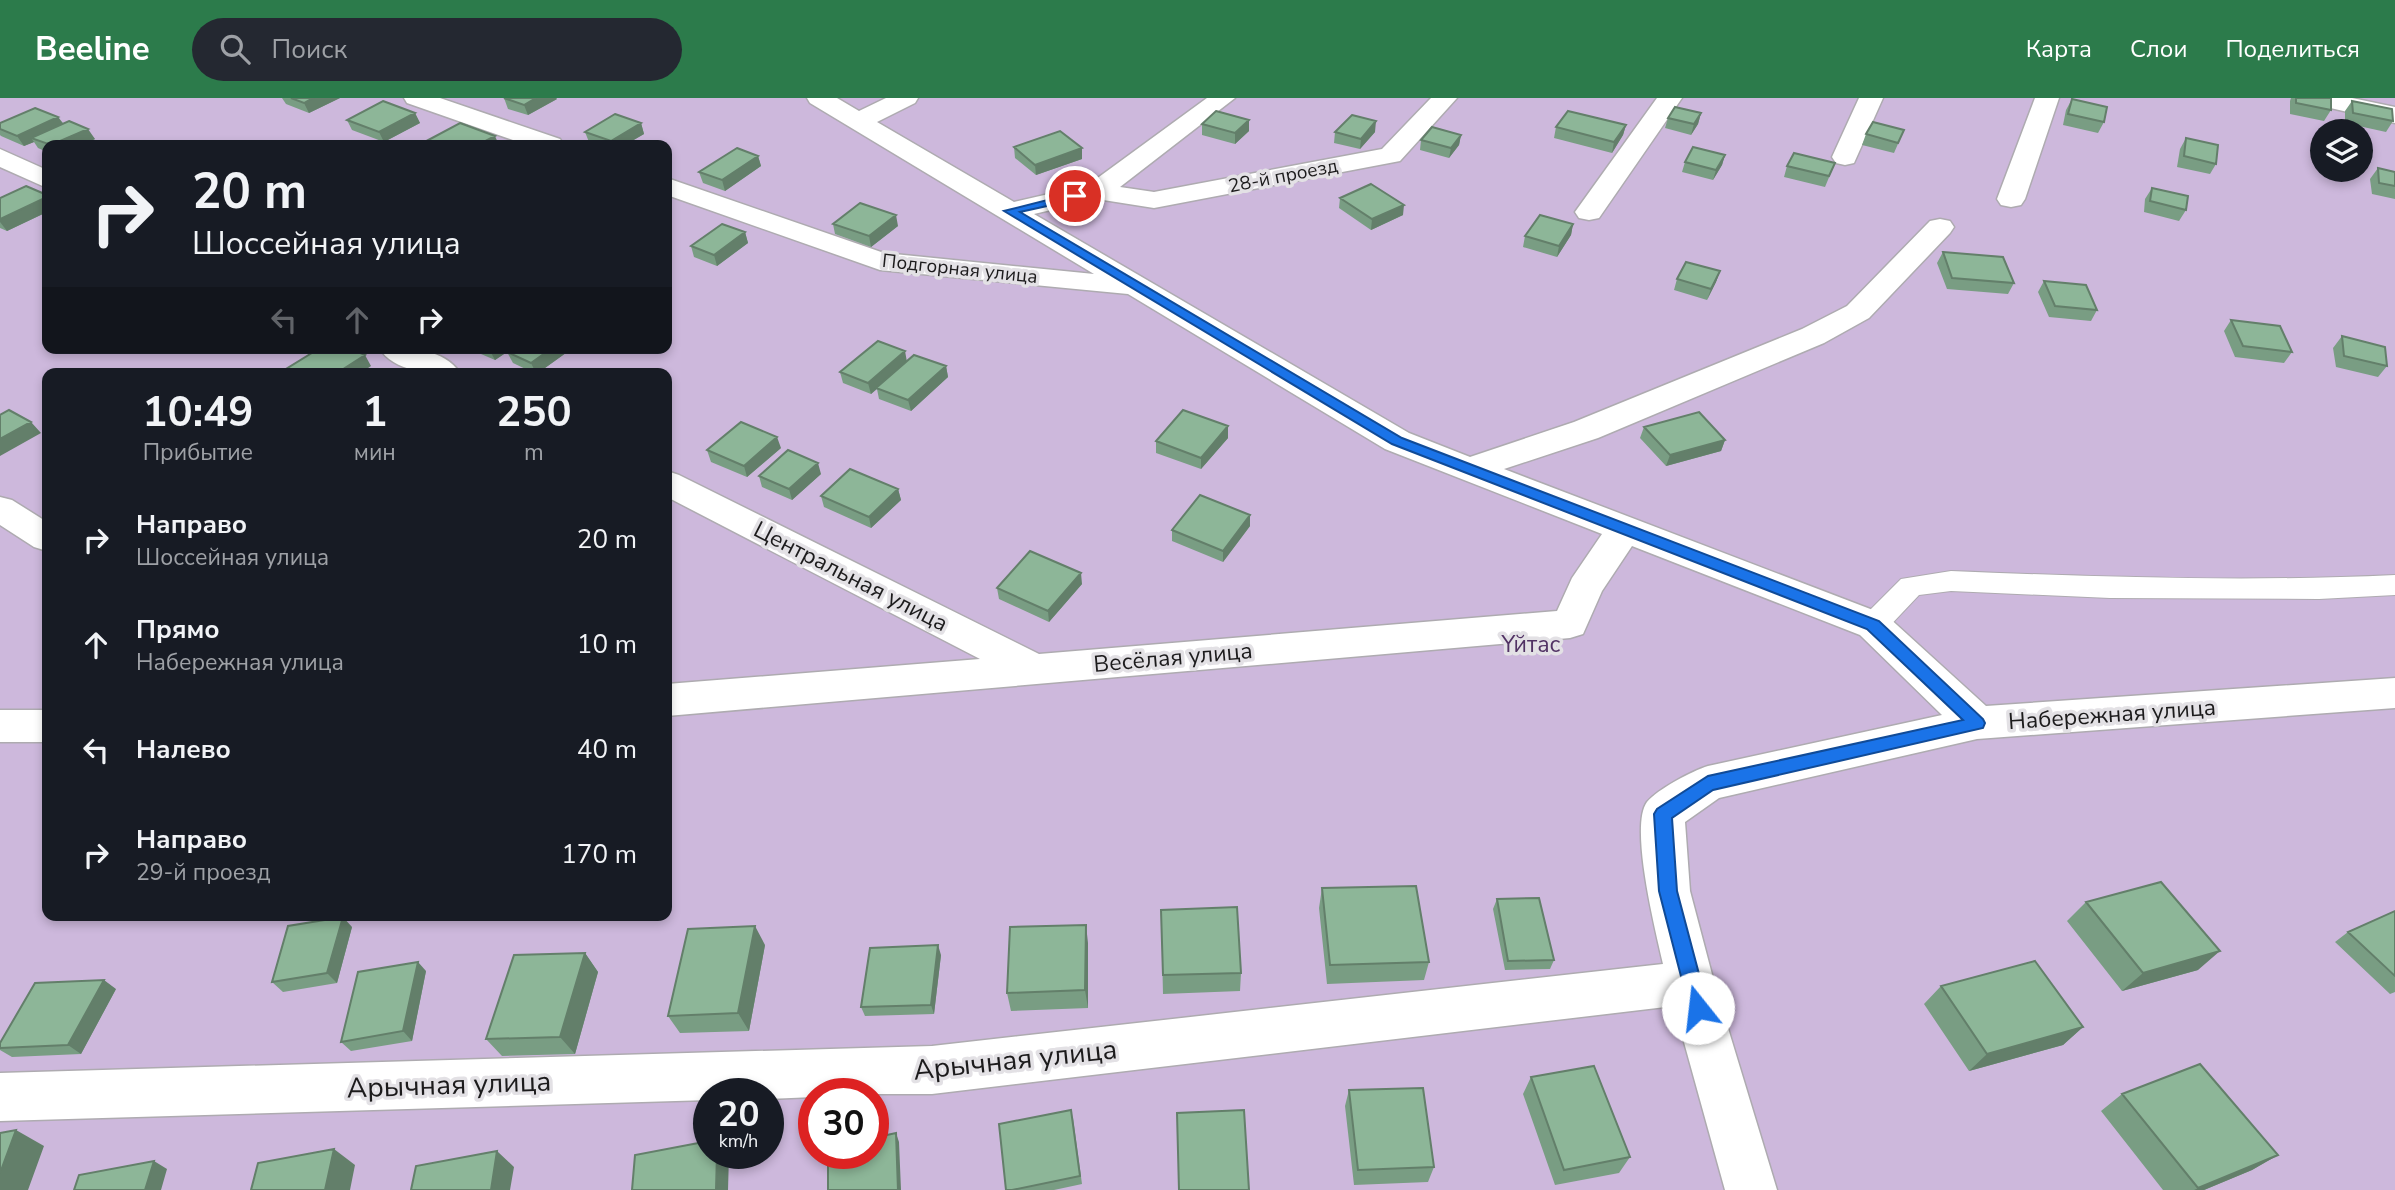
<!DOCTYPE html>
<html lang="ru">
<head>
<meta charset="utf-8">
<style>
	:root { --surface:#171b24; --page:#242831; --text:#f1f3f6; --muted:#9ea1a6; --accent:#2c7b4b }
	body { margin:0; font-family:"Nunito Sans",sans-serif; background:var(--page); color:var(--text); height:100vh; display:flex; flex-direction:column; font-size:26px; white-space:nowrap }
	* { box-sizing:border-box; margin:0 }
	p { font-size:23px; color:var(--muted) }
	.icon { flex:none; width:38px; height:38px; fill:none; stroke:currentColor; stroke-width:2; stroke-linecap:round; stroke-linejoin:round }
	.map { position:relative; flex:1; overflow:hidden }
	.sheet { position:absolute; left:42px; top:270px; width:630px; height:553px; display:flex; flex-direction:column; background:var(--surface); border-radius:14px; box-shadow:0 4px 10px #0003 }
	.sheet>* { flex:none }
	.top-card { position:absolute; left:42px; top:42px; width:630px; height:214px; border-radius:14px; box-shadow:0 4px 10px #0003; background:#171b24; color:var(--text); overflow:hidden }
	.controls { position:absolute; left:2310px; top:21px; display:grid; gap:14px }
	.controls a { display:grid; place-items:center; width:63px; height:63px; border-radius:50%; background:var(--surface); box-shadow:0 4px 10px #0003; font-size:35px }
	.speed { position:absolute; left:693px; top:980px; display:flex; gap:14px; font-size:35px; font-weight:700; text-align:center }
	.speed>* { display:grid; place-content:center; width:91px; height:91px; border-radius:50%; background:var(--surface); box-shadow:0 4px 10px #0003; line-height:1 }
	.speed small { font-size:18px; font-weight:400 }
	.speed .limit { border:10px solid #d22; background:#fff; color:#111 }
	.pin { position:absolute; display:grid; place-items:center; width:60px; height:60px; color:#fff; margin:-30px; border:4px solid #fff; border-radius:50%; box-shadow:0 2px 7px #0007 }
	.me { position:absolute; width:77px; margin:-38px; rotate:344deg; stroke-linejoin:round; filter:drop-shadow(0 0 5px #0008) }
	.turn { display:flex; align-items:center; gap:24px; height:147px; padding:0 35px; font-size:32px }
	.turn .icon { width:91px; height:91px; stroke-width:2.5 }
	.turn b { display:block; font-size:49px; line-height:60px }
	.lanes { display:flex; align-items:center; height:66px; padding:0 35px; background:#0003; justify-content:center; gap:35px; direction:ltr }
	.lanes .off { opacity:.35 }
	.eta { display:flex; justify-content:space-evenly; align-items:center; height:119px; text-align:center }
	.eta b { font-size:42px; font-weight:700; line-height:49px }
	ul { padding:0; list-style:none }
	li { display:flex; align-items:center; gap:21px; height:105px; padding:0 35px }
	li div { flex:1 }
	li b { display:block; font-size:26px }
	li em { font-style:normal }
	header { display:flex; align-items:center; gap:42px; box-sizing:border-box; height:98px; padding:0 35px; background:var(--accent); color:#fff }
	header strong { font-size:33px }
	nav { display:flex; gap:38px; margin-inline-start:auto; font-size:24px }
	.search { width:490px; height:63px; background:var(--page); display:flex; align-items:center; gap:18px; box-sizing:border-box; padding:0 24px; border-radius:38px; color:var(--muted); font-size:26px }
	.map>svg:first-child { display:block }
	.green { fill:#cdb8dc; fill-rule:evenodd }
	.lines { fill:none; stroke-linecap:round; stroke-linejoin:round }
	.lane-casing { stroke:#aeabb0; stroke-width:2 }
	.street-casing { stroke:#aeabb0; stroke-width:3 }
	.lane { fill:#fff; fill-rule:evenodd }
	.street { fill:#fff; fill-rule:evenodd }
	.wall { fill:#799d83 }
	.shaded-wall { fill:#637f6a }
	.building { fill:#8db698; stroke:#637f6a; stroke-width:2 }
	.route { fill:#1a73e8; stroke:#114b97; stroke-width:2 }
	.labels { text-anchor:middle; stroke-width:7; stroke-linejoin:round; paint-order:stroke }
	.far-street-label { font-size:19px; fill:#1c1b1c; stroke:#e3e1e5 }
	.street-label { font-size:23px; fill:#1c1b1c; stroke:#e3e1e5 }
	.park-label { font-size:23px; fill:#513264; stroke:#e3e1e5 }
	.near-street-label { font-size:28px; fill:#1c1b1c; stroke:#e3e1e5 }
</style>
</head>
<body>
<header>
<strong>Beeline</strong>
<div class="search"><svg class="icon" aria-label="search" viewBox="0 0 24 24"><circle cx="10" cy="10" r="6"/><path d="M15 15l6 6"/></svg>Поиск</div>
<nav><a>Карта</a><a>Слои</a><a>Поделиться</a></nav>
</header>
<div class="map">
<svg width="2395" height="1092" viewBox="0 0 2395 1092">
	<rect width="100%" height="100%" fill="#e3e1e5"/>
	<path class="green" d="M0 0H2395V1092H0ZM2322 33H2361V72H2322ZM47 47H667V250H47ZM47 275H667V817H47ZM709 996H768V1055H709ZM814 996H873V1055H814Z"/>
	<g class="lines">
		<g class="lane-casing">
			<path id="lane" d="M1951 473C2099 479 2247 484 2395 477V497L2319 501 2110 500 1951 493 1919 497 1883 535 1873 538 1863 535 1858 527 1863 519 1901 481Z"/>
		</g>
		<g class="street-casing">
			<path id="street" d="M404 0H440L560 41 564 47H527L407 5Z
				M807 0H837L859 13 886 0H918L915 5 877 24 1014 104 1088 87 1207 0H1235L1120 89 1154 94 1382 51 1431 0H1457L1400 63 1154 110 1097 101 1034 116 1409 335 1470 359 1574 324 1802 231 1847 208 1930 123 1940 121 1950 123 1954 129 1950 135 1869 220 1824 245 1598 340 1504 371 1886 517 1986 608 2395 580V610L1977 641 1719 700 1685 724 1690 793 1714 884 1777 1092H1725L1674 908 932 996H814V999L768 1001V996H709V1002L0 1023V975L932 948 1663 866C1656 835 1629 728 1647 704 1658 691 1692 673 1708 668L1942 617 1860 537 1632 448 1602 493 1583 536 1570 540 667 618V586L980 561 667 399V373L679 377 1039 556 1557 513 1572 480 1602 436 1385 351 1128 196 880 172 667 97V80L884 155 1094 176 810 5Z
				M1657 0H1682L1599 120 1589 122 1579 120 1575 114Z
				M1859 0H1883L1854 65 1845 67 1836 65 1832 59Z
				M2035 0H2059L2025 101 2021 107 2011 109 2001 107 1997 101Z
				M2306 0H2352L2395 9V25L2309 5Z
				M0 51 47 72V90L0 69Z
				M379 250C406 250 443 249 460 275 432 275 396 276 379 250Z
				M0 399 12 402 47 424V453L34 449 0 427Z
				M0 612H47V644H0Z"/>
		</g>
		<use href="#lane" class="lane"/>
		<use href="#street" class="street"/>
	</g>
	<path class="wall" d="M282 0H340L309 15 286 6Z
		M504 0H556L557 1 528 17 508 11Z
		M2291 0H2296L2331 12 2324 23 2290 16V3Z
		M2072 1 2104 24 2098 35 2063 27 2066 12Z
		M2352 3 2393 23 2386 34 2345 25V13Z
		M415 15 420 25 384 44 352 32 347 22Z
		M1701 15 1698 26 1691 37 1665 30 1668 20Z
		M58 19 63 25 95 41 82 47H47V54L38 50 34 44 24 48 1 38 0 37V25Z
		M1249 22V33L1235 46 1202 37V26Z
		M641 25 644 36 625 47H597L589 44 585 34Z
		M1626 27 1623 37 1612 55 1554 40 1556 29Z
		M1904 32 1894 55 1862 47 1866 36Z
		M1335 34H1375L1360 51 1334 45Z
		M1461 37 1459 47 1449 60 1420 52 1421 42Z
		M2186 40 2216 66 2210 76 2177 69 2180 51Z
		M1014 49 1082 61 1036 77 1015 60Z
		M1725 57 1722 67 1713 82 1682 74 1685 64Z
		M758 58 761 68 725 93 703 85 699 74Z
		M1835 65 1825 89 1784 79 1787 68Z
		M2378 70 2395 74V101L2372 96 2370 81Z
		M2152 90 2186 112 2179 123 2144 114 2145 101Z
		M47 97V114L7 133 0 130V100Z
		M1340 100 1403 117 1371 132 1339 110Z
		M833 126 898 128 871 149 835 136Z
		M1573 126 1571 137 1557 159 1523 149 1525 138Z
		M745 134 748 145 717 168 694 159 691 148Z
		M1943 154 2014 185 2008 196 1947 191 1937 165Z
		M1720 173 1716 184 1707 202 1674 192 1677 181Z
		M2044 183 2097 212 2091 223 2049 219 2038 194Z
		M2231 222 2292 254 2284 265 2235 259 2224 233Z
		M2342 238 2387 268 2378 279 2336 269 2333 250Z
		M467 250H513L495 262Z
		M513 250H570V252L538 275H534L513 265 507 254Z
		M907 263 946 268 948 279 911 313 879 301 877 291 871 296 843 285 840 274Z
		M1228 328V340L1201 371 1156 355V343Z
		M1644 329 1725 342 1721 353 1666 368 1640 340Z
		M781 350 747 379 711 364 707 352Z
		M821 376 792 402 762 389 759 378Z
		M898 391 901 402 871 430 824 409 821 398Z
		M1250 417V428L1223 464 1172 443V432Z
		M1082 486 1049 524 999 501 997 490Z
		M1322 790 1429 864 1424 882 1327 886 1319 810Z
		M1497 801 1554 862 1550 871 1505 872 1493 811Z
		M2086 804 2198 872 2122 893 2067 823Z
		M1161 812 1241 875 1240 893 1163 896Z
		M2395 813V894L2390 896 2335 844 2348 834Z
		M352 829 337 885 283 894 272 884Z
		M1088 845V910L1011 913 1007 895Z
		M765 847 749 933 680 935 668 918Z
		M585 855 598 874 575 956 502 958 486 941Z
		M941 857 934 916 865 918 861 909Z
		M426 873 412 943 351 953 341 944Z
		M1941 888 2083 929 2063 947 1969 973 1924 906Z
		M116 891 81 956 12 959 0 952V945Z
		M1531 979 1630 1059 1619 1075 1555 1087 1523 996Z
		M1349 992 1434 1069 1428 1084 1354 1087 1345 1008Z
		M2122 996 2278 1057 2252 1072 2204 1092H2163L2101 1013Z
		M1073 1020 1082 1086 1054 1092H1006Z"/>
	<path class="shaded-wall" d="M313 0H340L309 15 304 5Z
		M536 0H556L557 1 528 17 524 7Z
		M415 15 420 25 384 44 379 34Z
		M1701 15 1698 26 1691 37 1694 26Z
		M58 19 66 30 31 40 34 44 24 48 17 38Z
		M1249 22V33L1235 46V35Z
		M1376 23 1375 34 1360 51 1361 41Z
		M641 25 644 36 625 47H613L611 43Z
		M1626 27 1623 37 1612 55 1614 44Z
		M88 31 95 41 82 47H51Z
		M1461 37 1459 47 1449 60 1451 50Z
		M495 38 499 47H478Z
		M1082 50V61L1036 77 1035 67Z
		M1725 57 1722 67 1713 82 1716 72Z
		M758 58 761 68 725 93 722 82Z
		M47 99V114L7 133 0 124V121Z
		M1404 107 1403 117 1371 132 1372 121Z
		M896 117 898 128 871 149 869 138Z
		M1573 126 1571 137 1557 159 1559 148Z
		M745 134 748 145 717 168 714 157Z
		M1720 173 1716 184 1707 202 1711 191Z
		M491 250H513L495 262 489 251Z
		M552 250H570V252L538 275H536L531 265Z
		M905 253 907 264 871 296 868 285Z
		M365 257 371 268 361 275H337Z
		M946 268 948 279 911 313 908 302Z
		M31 324 41 335 0 358V341Z
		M1228 328V340L1201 371V360Z
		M777 339 781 350 747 379 744 368Z
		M1725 342 1721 353 1666 368 1670 357Z
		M818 365 821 376 792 402 789 391Z
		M898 391 901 402 871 430 869 419Z
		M1250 417V428L1223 464V453Z
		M1081 475 1082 486 1049 524 1048 513Z
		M343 819 352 829 337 885 327 875Z
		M1086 827 1088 845V910L1085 892Z
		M755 828 765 847 749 933 738 915Z
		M938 847 941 857 934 916 931 907Z
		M2220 853 2198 872 2122 893 2143 875Z
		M585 855 598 874 575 956 560 939Z
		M418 864 426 873 412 943 403 933Z
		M104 882 116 891 81 956 68 947Z
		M2083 929 2063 947 1969 973 1987 956Z
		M16 1032 44 1048 28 1092H0V1075Z
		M896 1035 899 1044 901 1092H898Z
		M334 1051 355 1067 350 1092H325Z
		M497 1053 514 1069 510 1092H491Z
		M717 1055H728L729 1057 728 1092H716Z
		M2278 1057 2252 1072 2204 1092H2194Z
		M154 1063 167 1071 161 1092H145Z"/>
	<path class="building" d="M291 0H313L304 5Z
		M504 0H536L524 7Z
		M2296 0H2331V12L2296 5Z
		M2072 1 2107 9 2104 24 2068 16Z
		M383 3 415 15 379 34 347 22Z
		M2352 3 2392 11 2393 23 2353 15Z
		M1675 9 1701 15 1694 26 1668 20Z
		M35 10 58 19 17 38 0 31V25Z
		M1216 13 1249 22 1235 35 1202 26Z
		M1568 13 1626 27 1614 44 1556 29Z
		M615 16 641 25 611 43 585 34Z
		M1352 17 1376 23 1361 41 1335 34Z
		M69 23 88 31 51 47 31 40Z
		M1873 24 1904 32 1898 45 1866 36Z
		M460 25 495 38 478 47H419Z
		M1432 29 1461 37 1451 50 1421 42Z
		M1060 33 1082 50 1035 67 1014 49Z
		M2186 40 2218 47 2216 66 2184 58Z
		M1693 49 1725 57 1716 72 1685 64Z
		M737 50 758 58 722 82 699 74Z
		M1794 55 1835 65 1829 78 1787 68Z
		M2378 70 2395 74V88L2379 85Z
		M1371 86 1404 107 1372 121 1340 100Z
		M26 88 47 97V99L0 121V100Z
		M2152 90 2188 98 2186 112 2150 103Z
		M860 105 896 117 869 138 833 126Z
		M1540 117 1573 126 1559 148 1525 138Z
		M722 126 745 134 714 157 691 148Z
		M1943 154 2003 159 2014 185 1952 180Z
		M1686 164 1720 173 1711 191 1677 181Z
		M2044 183 2086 187 2097 212 2055 208Z
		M2231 222 2280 228 2292 254 2243 248Z
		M2342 238 2385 249 2387 268 2344 258Z
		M878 243 905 253 868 285 840 274Z
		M320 250H349L365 257 337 275H293L286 271Z
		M513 250H552L531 265 507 254Z
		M914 257 946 268 908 302 876 290Z
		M9 312 31 324 0 341V317Z
		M1183 312 1228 328 1201 360 1156 343Z
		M1699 314 1725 342 1670 357 1644 329Z
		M741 324 777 339 744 368 707 352Z
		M788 352 818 365 789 391 759 378Z
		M850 371 898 391 869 419 821 398Z
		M1200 397 1250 417 1223 453 1172 432Z
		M1030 453 1081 475 1048 513 997 490Z
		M2161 784 2220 853 2143 875 2086 804Z
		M1416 788 1429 864 1330 867 1322 790Z
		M1539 800 1554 862 1508 863 1497 801Z
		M1237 809 1241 875 1163 877 1161 812Z
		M2395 813V878L2348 834Z
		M343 819 327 875 272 884 288 828Z
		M1086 827 1085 892 1007 895 1010 829Z
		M755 828 738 915 668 918 688 831Z
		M938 847 931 907 861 909 870 850Z
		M585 855 560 939 486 941 514 857Z
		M2035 863 2083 929 1987 956 1941 888Z
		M418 864 403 933 341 944 358 874Z
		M104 882 68 947 0 950V945L35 885Z
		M2200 966 2278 1057 2198 1090 2122 996Z
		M1594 968 1630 1059 1564 1072 1531 979Z
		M1423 990 1434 1069 1358 1072 1349 992Z
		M1071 1012 1080 1078 1012 1092H1006L999 1026Z
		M1244 1012 1249 1092H1179L1177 1015Z
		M16 1032 0 1075V1035Z
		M896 1035 898 1092H828V1055H873V1040Z
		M709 1043V1055H717L716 1092H632L635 1057Z
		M334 1051 325 1092H251L258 1065Z
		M497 1053 491 1092H411L416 1068Z
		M154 1063 145 1092H74L79 1077Z"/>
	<path class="route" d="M1075 95 1079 96V101L1020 114 1402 340 1879 523 1983 621 1985 625 1983 630 1713 692 1672 720 1677 793 1708 910 1705 917 1698 920 1691 917 1659 793 1654 716 1657 711 1708 678 1963 622 1867 531 1392 346 1004 113Z"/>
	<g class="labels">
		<g class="far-street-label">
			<text transform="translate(1283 77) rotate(-11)" y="7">28-й проезд</text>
			<text transform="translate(960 170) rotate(6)" y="7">Подгорная улица</text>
		</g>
		<g class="street-label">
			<text transform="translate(851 478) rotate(27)" y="8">Центральная улица</text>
			<text transform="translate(1173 559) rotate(-5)" y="8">Весёлая улица</text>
			<text transform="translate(2112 616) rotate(-4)" y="8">Набережная улица</text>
		</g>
		<g class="park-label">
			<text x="1531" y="554">Үйтас</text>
		</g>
		<g class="near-street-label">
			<text transform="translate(1015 961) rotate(-6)" y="10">Арычная улица</text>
			<text transform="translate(449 986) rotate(-2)" y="10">Арычная улица</text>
		</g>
	</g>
</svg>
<div class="controls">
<a><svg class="icon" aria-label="layers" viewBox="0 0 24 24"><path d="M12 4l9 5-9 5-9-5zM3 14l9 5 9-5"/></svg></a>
</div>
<div class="speed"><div>20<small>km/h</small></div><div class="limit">30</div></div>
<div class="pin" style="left:1075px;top:98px;background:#d93025"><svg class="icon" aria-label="arrive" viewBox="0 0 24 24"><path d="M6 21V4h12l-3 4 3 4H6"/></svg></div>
<svg class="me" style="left:1698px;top:910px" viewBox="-20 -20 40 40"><circle r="19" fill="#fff"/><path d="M0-13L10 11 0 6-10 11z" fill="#1a73e8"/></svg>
<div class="top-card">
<div class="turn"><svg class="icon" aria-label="right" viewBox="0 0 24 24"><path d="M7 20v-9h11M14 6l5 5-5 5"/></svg><div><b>20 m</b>Шоссейная улица</div></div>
<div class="lanes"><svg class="icon off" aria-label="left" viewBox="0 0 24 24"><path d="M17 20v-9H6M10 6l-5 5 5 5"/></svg><svg class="icon off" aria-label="ahead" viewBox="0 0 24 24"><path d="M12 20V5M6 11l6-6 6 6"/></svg><svg class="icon" aria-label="right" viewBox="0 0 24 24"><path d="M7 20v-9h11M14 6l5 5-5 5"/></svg></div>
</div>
<section class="sheet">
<div class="eta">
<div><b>10:49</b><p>Прибытие</p></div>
<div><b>1</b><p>мин</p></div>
<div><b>250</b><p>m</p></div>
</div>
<ul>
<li><svg class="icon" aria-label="right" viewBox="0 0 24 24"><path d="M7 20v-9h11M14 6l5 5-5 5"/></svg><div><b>Направо</b><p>Шоссейная улица</p></div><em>20 m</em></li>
<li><svg class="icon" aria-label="ahead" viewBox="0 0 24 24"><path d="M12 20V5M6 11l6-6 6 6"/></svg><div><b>Прямо</b><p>Набережная улица</p></div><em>10 m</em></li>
<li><svg class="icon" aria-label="left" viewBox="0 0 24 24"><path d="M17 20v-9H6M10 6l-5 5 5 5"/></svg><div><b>Налево</b></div><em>40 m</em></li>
<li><svg class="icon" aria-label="right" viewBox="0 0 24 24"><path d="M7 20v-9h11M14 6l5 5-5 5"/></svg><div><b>Направо</b><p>29-й проезд</p></div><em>170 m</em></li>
</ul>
</section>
</div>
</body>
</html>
